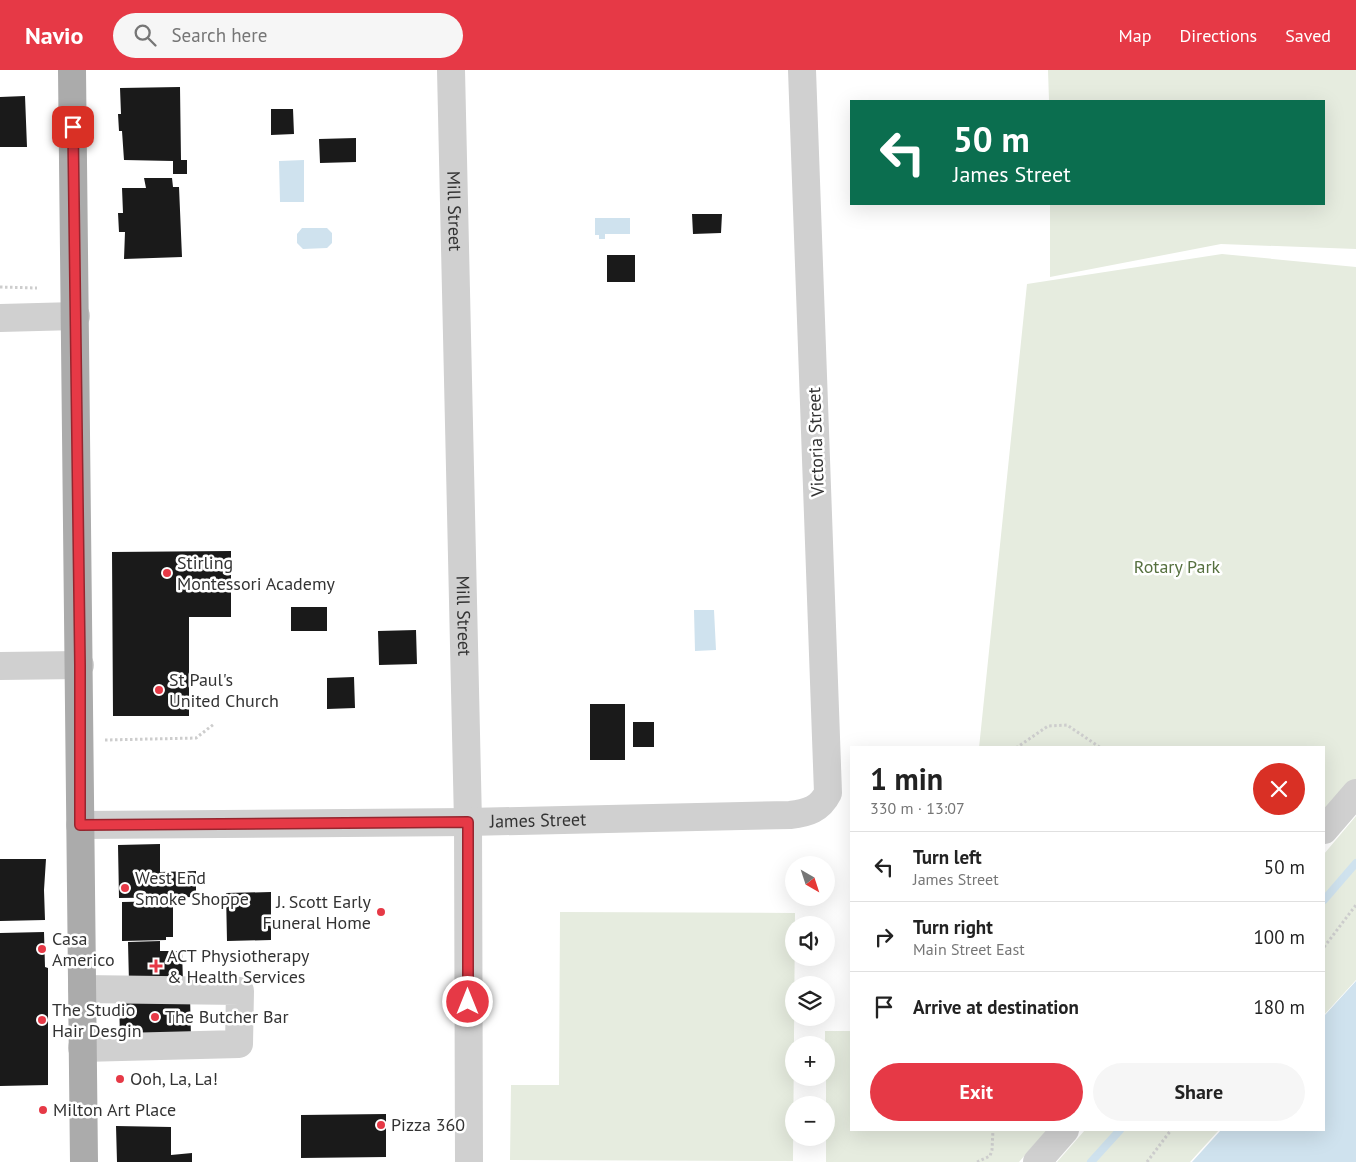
<!DOCTYPE html>
<html lang="en">
<head>
<meta charset="utf-8">
<style>
	:root { --surface:#fff; --page:#f6f6f6; --text:#222; --muted:#767676; --line:#e0e0e0; --accent:#e63946 }
	body { margin:0; font-family:"PT Sans",sans-serif; background:var(--page); color:var(--text); height:100vh; display:flex; flex-direction:column; font-size:19px; white-space:nowrap }
	* { box-sizing:border-box; margin:0 }
	p { font-size:16px; color:var(--muted) }
	.icon { flex:none; width:28px; height:28px; fill:none; stroke:currentColor; stroke-width:2; stroke-linecap:round; stroke-linejoin:round }
	.map { position:relative; flex:1; overflow:hidden }
	.panel { position:absolute; left:850px; top:676px; width:475px; height:385px; display:flex; flex-direction:column; background:var(--surface); border-radius:0px; box-shadow:0 5px 20px #0002 }
	.panel>* { flex:none }
	.top-card { position:absolute; left:850px; top:30px; width:475px; height:105px; border-radius:0px; box-shadow:0 5px 20px #0002; background:#0b6e4f; color:#fff; overflow:hidden }
	.needle { width:32px; rotate:141deg }
	.tools { position:absolute; left:785px; top:786px; display:grid; gap:10px }
	.tools a { display:grid; place-items:center; width:50px; height:50px; border-radius:50%; background:var(--surface); box-shadow:0 5px 20px #0002; font-size:25px }
	.pin { position:absolute; display:grid; place-items:center; width:42px; height:42px; color:#fff; margin:-21px; border-radius:10px; box-shadow:0 2px 8px #0006 }
	.me { position:absolute; width:55px; margin:-28px; rotate:0deg; stroke-linejoin:round; filter:drop-shadow(0 0 4px #0008) }
	.turn { display:flex; align-items:center; gap:18px; height:105px; padding:0 20px; font-size:22px }
	.turn .icon { width:65px; height:65px; stroke-width:2.5 }
	.turn b { display:block; font-size:35px; line-height:42px }
	.round { display:grid; place-items:center; flex:none; width:52px; height:52px; border-radius:26px; background:var(--page) }
	.summary { display:flex; align-items:center; justify-content:space-between; height:85px; padding:0 20px }
	h1 { font-size:30px; font-weight:700; line-height:38px }
	.action { display:flex; gap:10px; margin-top:auto; padding:10px 20px }
	.action a { flex:1; height:58px; border-radius:30px; background:var(--accent); color:#fff; font-size:20px; font-weight:700; line-height:58px; text-align:center }
	.action a+a { background:var(--page); color:var(--text) }
	ul { padding:0; list-style:none }
	li { display:flex; align-items:center; gap:15px; height:70px; padding:0 20px; border-top:1px solid var(--line) }
	li div { flex:1 }
	li b { display:block; font-size:19px }
	li em { font-style:normal }
	header { display:flex; align-items:center; gap:30px; box-sizing:border-box; height:70px; padding:0 25px; background:var(--accent); color:#fff }
	header strong { font-size:24px }
	nav { display:flex; gap:28px; margin-inline-start:auto; font-size:18px }
	.search { width:350px; height:45px; background:var(--page); display:flex; align-items:center; gap:12px; box-sizing:border-box; padding:0 18px; border-radius:28px; color:var(--muted); font-size:19px }
	.map>svg:first-child { display:block }
	.green { fill:#e6ecdf }
	.water { fill:#cfe2ee }
	.lines { fill:none; stroke-linecap:round; stroke-linejoin:round }
	.stream { stroke:#cfe2ee; stroke-width:8 }
	.building { fill:#1a1a1a }
	.path { stroke:#cdcdcd; stroke-width:3; stroke-dasharray:2.5 2.5; stroke-linecap:butt }
	.minor { stroke:#d0d0d0; stroke-width:28 }
	.major { stroke:#ababab; stroke-width:28 }
	.route-casing { stroke:#96252e; stroke-width:12 }
	.route { stroke:#e63946; stroke-width:9 }
	.poi-dot { fill:#e63946; stroke:#fff; stroke-width:2 }
	.labels { text-anchor:middle; stroke-width:5; stroke-linejoin:round; paint-order:stroke }
	.street-label { font-size:18px; fill:#333; stroke:#fff }
	.poi-label { font-size:18px; fill:#333; stroke:#fff; text-anchor:start }
	.park-label { font-size:18px; fill:#56703f; stroke:#fff }
</style>
</head>
<body>
<header>
<strong>Navio</strong>
<div class="search"><svg class="icon" aria-label="search" viewBox="0 0 24 24"><circle cx="10" cy="10" r="6"/><path d="M15 15l6 6"/></svg>Search here</div>
<nav><a>Map</a><a>Directions</a><a>Saved</a></nav>
</header>
<div class="map">
<svg width="1356" height="1092" viewBox="0 0 1356 1092">
	<rect width="100%" height="100%" fill="#fff"/>
	<path class="green" d="M1048 0H1356V179L1221 174 1050 207V134H1324V31H1049Z
		M1222 184 1356 197V710L1324 746V678H979L1027 214Z
		M1356 746V910L1324 945V784Z
		M560 842 795 843 793 1091 510 1090 511 1015H559Z
		M825 961H851V1060H1047L1019 1092H826V975H825Z
		M1085 1060H1219L1190 1092H1057Z"/>
	<path class="water" d="M304 90V132H280L279 91Z
		M595 148H630V164H605V169H599V165H595Z
		M302 158H327L332 163V173L327 178 303 179 297 173V164Z
		M714 540 716 580 695 581 694 540Z
		M1356 911V1092H1192L1221 1060H1324V946Z"/>
	<g class="lines">
		<path class="stream" d="M1324 830 1356 793
			M1091 1092 1120 1060"/>
	</g>
	<path class="building" d="M180 17 181 90H187V104H173V91L124 90 122 61H119L118 44H121L120 18Z
		M25 26 27 77H0V27Z
		M271 39H293L294 64 271 65Z
		M356 68V92L320 93 319 69Z
		M144 108H172L173 117H179L182 187 124 189 125 162H119L118 143H123L122 118H146Z
		M692 144H722L721 163 693 164Z
		M607 185H635V212H607Z
		M231 481V547H189V646H113L112 482Z
		M291 537H327V561H291Z
		M416 560 417 594 379 595 378 561Z
		M354 607 355 638 327 639V608Z
		M590 634H625V690H590Z
		M633 652H654V677H633Z
		M160 774V802L196 801V827L119 828 118 775Z
		M0 789H46L44 820 45 850 0 851Z
		M271 822V870L227 871 226 823Z
		M173 831V867H166V870L122 871V832Z
		M44 862 45 897 48 898V1015L0 1016V863Z
		M160 871V881H182L183 912 129 913 128 872Z
		M119 925H190L191 968 120 970Z
		M386 1044V1087L301 1088V1045Z
		M116 1056 171 1057V1085L192 1083V1092H117Z"/>
	<g class="lines">
		<path class="path" d="M0 217 37 218
			M105 670 196 668 214 654
			M1016 678 1048 656 1067 655 1101 678
			M1324 877 1356 835
			M977 1092 990 1086 992 1080 993 1060
			M1147 1092 1171 1060"/>
		<g class="minor">
			<path id="s1" d="M451 0 468 752 469 1092"/>
			<path d="M0 248 76 246"/>
			<path d="M0 596 80 595"/>
			<path id="s2" d="M80 755 468 752 790 745C808 743 820 739 828 723L802 0"/>
			<path d="M1324 760 1356 723"/>
			<path d="M82 919 240 921 239 974 82 978"/>
			<path d="M1037 1092 1065 1060"/>
		</g>
		<path class="major" d="M72 0 84 1092"/>
	</g>
	<g class="lines">
		<g class="route-casing">
			<path id="route" d="M73 57 80 595V755L468 752V932"/>
		</g>
		<use href="#route" class="route"/>
	</g>
	<g class="poi-dot">
		<circle cx="167" cy="503" r="5"/>
		<circle cx="159" cy="620" r="5"/>
		<circle cx="125" cy="818" r="5"/>
		<circle cx="381" cy="842" r="5"/>
		<circle cx="42" cy="879" r="5"/>
		<path d="M153.5 888.5h5v5h5v5h-5v5h-5v-5h-5v-5h5z"/>
		<circle cx="155" cy="947" r="5"/>
		<circle cx="42" cy="950" r="5"/>
		<circle cx="120" cy="1009" r="5"/>
		<circle cx="43" cy="1040" r="5"/>
		<circle cx="381" cy="1055" r="5"/>
	</g>
	<g class="labels">
		<g class="street-label">
			<text dy="6" stroke="none"><textPath href="#s1" startOffset="141">Mill Street</textPath></text>
			<text transform="translate(816 372) rotate(-92)" y="6">Victoria Street</text>
			<text dy="6" stroke="none"><textPath href="#s1" startOffset="546">Mill Street</textPath></text>
			<text dy="6" stroke="none"><textPath href="#s2" startOffset="458">James Street</textPath></text>
		</g>
		<g class="poi-label">
			<text x="177" y="499">Stirling<tspan x="177" dy="21">Montessori Academy</tspan></text>
			<text x="169" y="616">St Paul's<tspan x="169" dy="21">United Church</tspan></text>
			<text x="135" y="814">West End<tspan x="135" dy="21">Smoke Shoppe</tspan></text>
			<text x="371" y="838" text-anchor="end">J. Scott Early<tspan x="371" dy="21">Funeral Home</tspan></text>
			<text x="52" y="875">Casa<tspan x="52" dy="21">Americo</tspan></text>
			<text x="167" y="892">ACT Physiotherapy<tspan x="167" dy="21">&amp; Health Services</tspan></text>
			<text x="52" y="946">The Studio<tspan x="52" dy="21">Hair Desgin</tspan></text>
			<text x="165" y="953">The Butcher Bar</text>
			<text x="130" y="1015">Ooh, La, La!</text>
			<text x="53" y="1046">Milton Art Place</text>
			<text x="391" y="1061">Pizza 360</text>
		</g>
		<g class="park-label">
			<text x="1177" y="503">Rotary Park</text>
		</g>
	</g>
</svg>
<div class="tools">
<a><svg class="needle" viewBox="-14 -14 28 28"><path d="M0-13l5 13h-10z" fill="#e53935"/><path d="M0 13l5-13h-10z" fill="#767676"/></svg></a>
<a><svg class="icon" aria-label="sound" viewBox="0 0 24 24"><path d="M4 9h4l5-4v14l-5-4H4zM17 9q2 3 0 6"/></svg></a>
<a><svg class="icon" aria-label="layers" viewBox="0 0 24 24"><path d="M12 4l9 5-9 5-9-5zM3 14l9 5 9-5"/></svg></a>
<a>+</a>
<a>−</a>
</div>
<div class="pin" style="left:73px;top:57px;background:#d93025"><svg class="icon" aria-label="arrive" viewBox="0 0 24 24"><path d="M6 21V4h12l-3 4 3 4H6"/></svg></div>
<svg class="me" style="left:468px;top:932px" viewBox="-20 -20 40 40"><circle r="17" fill="#e63946" stroke="#fff" stroke-width="3"/><path d="M0-11L8 9 0 5-8 9z" fill="#fff"/></svg>
<div class="top-card">
<div class="turn"><svg class="icon" aria-label="left" viewBox="0 0 24 24"><path d="M17 20v-9H6M10 6l-5 5 5 5"/></svg><div><b>50 m</b>James Street</div></div>
</div>
<section class="panel">
<div class="summary"><div><h1>1 min</h1><p>330 m · 13:07</p></div><a class="round" style="background:#d93025;color:#fff"><svg class="icon" aria-label="close" viewBox="0 0 24 24"><path d="M6 6l12 12M18 6L6 18"/></svg></a></div>
<ul>
<li><svg class="icon" aria-label="left" viewBox="0 0 24 24"><path d="M17 20v-9H6M10 6l-5 5 5 5"/></svg><div><b>Turn left</b><p>James Street</p></div><em>50 m</em></li>
<li><svg class="icon" aria-label="right" viewBox="0 0 24 24"><path d="M7 20v-9h11M14 6l5 5-5 5"/></svg><div><b>Turn right</b><p>Main Street East</p></div><em>100 m</em></li>
<li><svg class="icon" aria-label="arrive" viewBox="0 0 24 24"><path d="M6 21V4h12l-3 4 3 4H6"/></svg><div><b>Arrive at destination</b></div><em>180 m</em></li>
</ul>
<div class="action"><a>Exit</a><a>Share</a></div>
</section>
</div>
</body>
</html>
